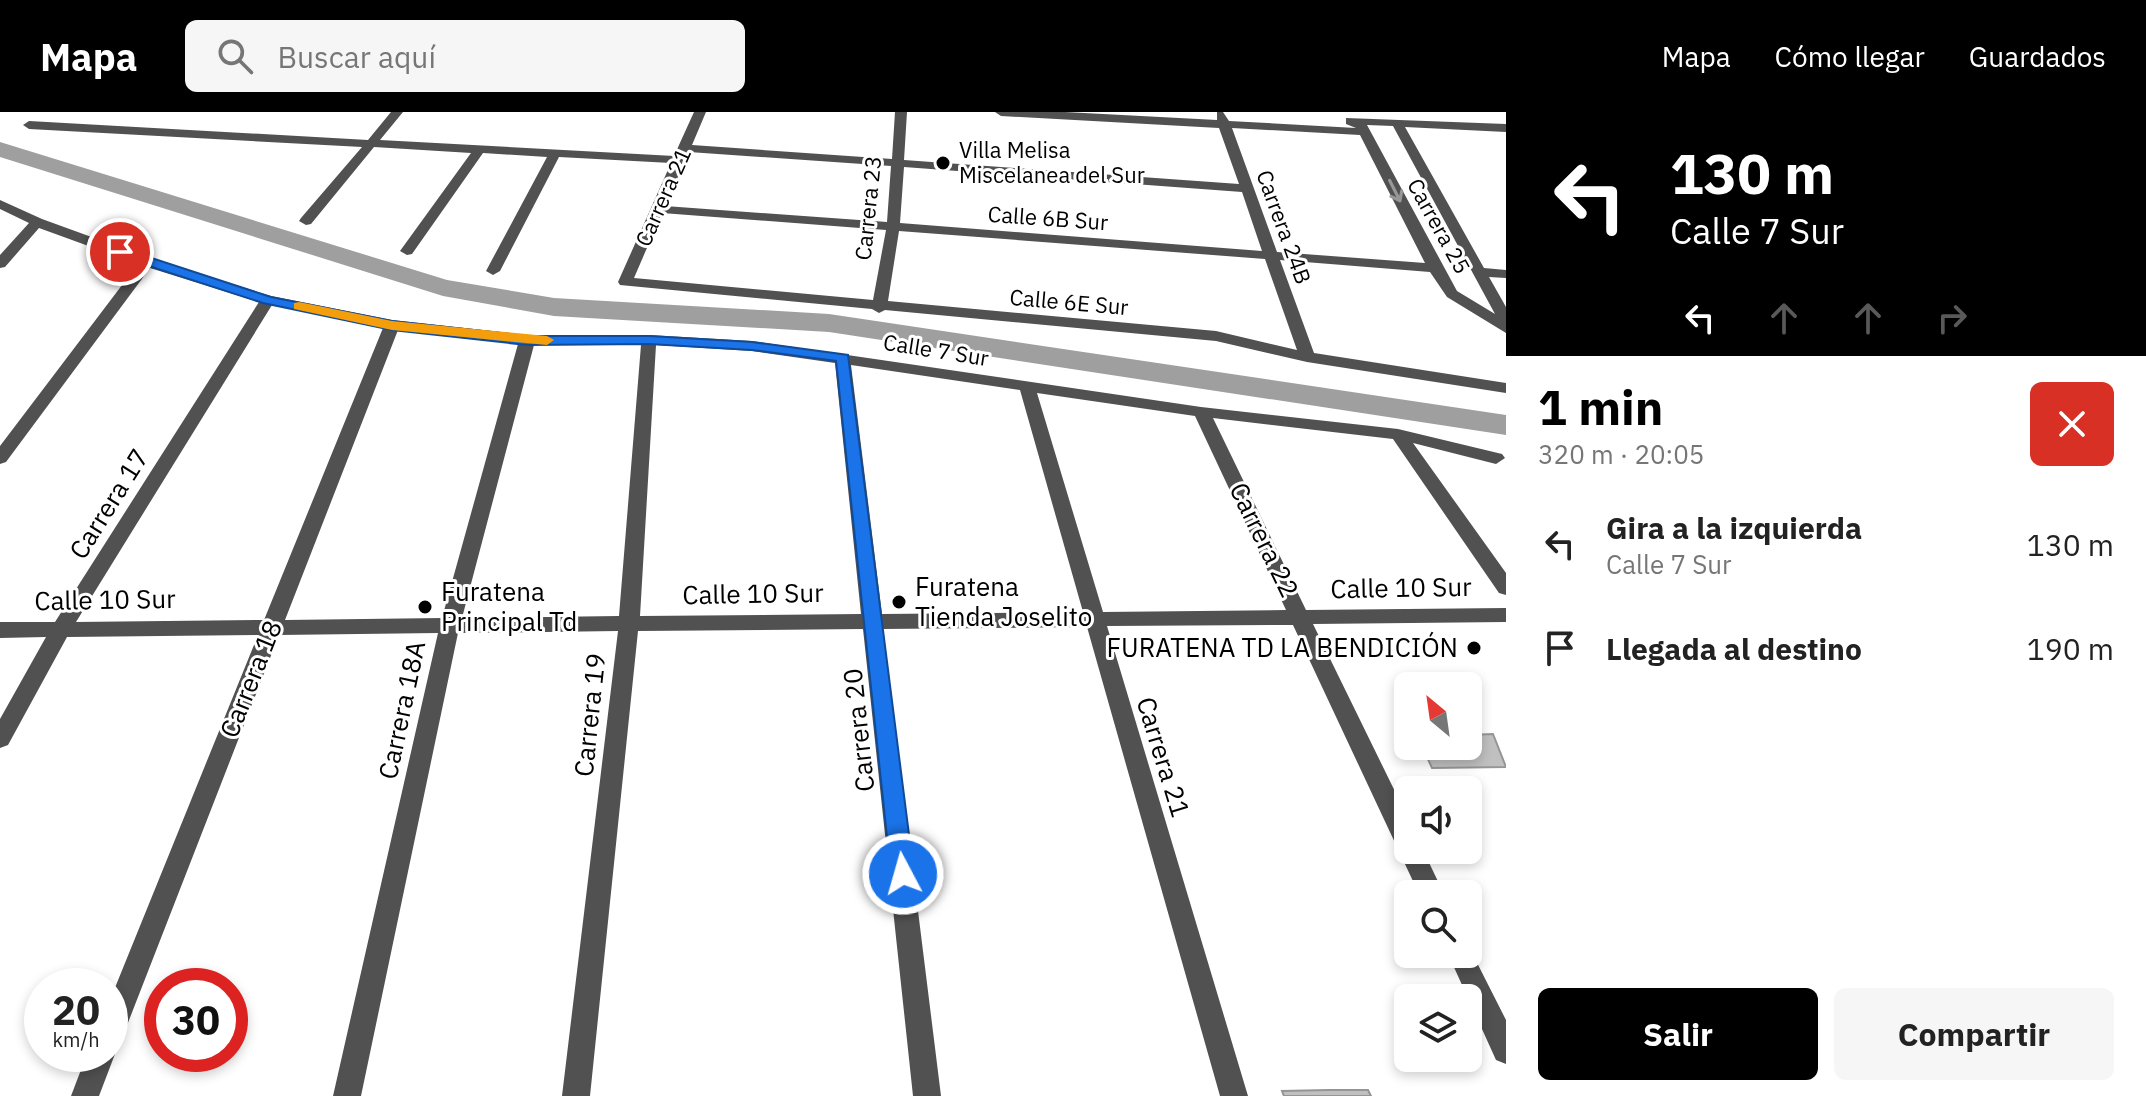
<!DOCTYPE html>
<html lang="es">
<head>
<meta charset="utf-8">
<style>
	:root { --surface:#fff; --page:#f6f6f6; --text:#222; --muted:#767676; --accent:#000 }
	body { margin:0; font-family:"IBM Plex Sans",sans-serif; background:var(--page); color:var(--text); height:100vh; display:flex; flex-direction:column; font-size:30px; white-space:nowrap }
	* { box-sizing:border-box; margin:0 }
	p { font-size:26px; color:var(--muted) }
	.icon { flex:none; width:44px; height:44px; fill:none; stroke:currentColor; stroke-width:2; stroke-linecap:round; stroke-linejoin:round }
	.map { position:relative; flex:1; overflow:hidden }
	.side { display:flex; flex-direction:column; background:var(--surface); width:640px }
	.side>* { flex:none }
	.top-card { background:#000; color:#fff; overflow:hidden }
	.needle { width:52px; rotate:331deg }
	.fabs { position:absolute; left:1394px; top:560px; display:grid; gap:16px }
	.fabs a { display:grid; place-items:center; width:88px; height:88px; border-radius:12px; background:var(--surface); box-shadow:0 4px 12px #0003; font-size:40px }
	.speed { position:absolute; left:24px; top:856px; display:flex; gap:16px; font-size:40px; font-weight:700; text-align:center }
	.speed>* { display:grid; place-content:center; width:104px; height:104px; border-radius:50%; background:var(--surface); box-shadow:0 4px 12px #0003; line-height:1 }
	.speed small { font-size:20px; font-weight:400 }
	.speed .limit { border:12px solid #d22; background:#fff; color:#111 }
	.pin { position:absolute; display:grid; place-items:center; width:68px; height:68px; color:#fff; margin:-34px; border:4px solid #fff; border-radius:50%; box-shadow:0 2px 8px #0007 }
	.me { position:absolute; width:88px; margin:-44px; rotate:354deg; stroke-linejoin:round; filter:drop-shadow(0 0 6px #0008) }
	.turn { display:flex; align-items:center; gap:28px; height:168px; padding:0 32px; font-size:36px }
	.turn .icon { width:104px; height:104px; stroke-width:2.5 }
	.turn b { display:block; font-size:56px; line-height:68px }
	.lanes { display:flex; align-items:center; height:76px; padding:0 32px; background:#0003; justify-content:center; gap:40px; direction:ltr }
	.lanes .off { opacity:.35 }
	.round { display:grid; place-items:center; flex:none; width:84px; height:84px; border-radius:12px; background:var(--page) }
	.headline { display:flex; align-items:center; justify-content:space-between; height:136px; padding:0 32px }
	h1 { font-size:48px; font-weight:700; line-height:60px; color:var(--accent) }
	.action { display:flex; gap:16px; margin-top:auto; padding:16px 32px }
	.action a { flex:1; height:92px; border-radius:12px; background:var(--accent); color:#fff; font-size:32px; font-weight:700; line-height:92px; text-align:center }
	.action a+a { background:var(--page); color:var(--text) }
	ul { padding:0; list-style:none }
	li { display:flex; align-items:center; gap:24px; height:104px; padding:0 32px }
	li div { flex:1 }
	li b { display:block; font-size:30px }
	li em { font-style:normal }
	header { display:flex; align-items:center; gap:48px; box-sizing:border-box; height:112px; padding:0 40px; background:var(--accent); color:#fff }
	header strong { font-size:38px }
	nav { display:flex; gap:44px; margin-inline-start:auto; font-size:28px }
	.search { width:560px; height:72px; background:var(--page); display:flex; align-items:center; gap:20px; box-sizing:border-box; padding:0 28px; border-radius:12px; color:var(--muted); font-size:30px }
	main { display:flex; flex:1; min-height:0 }
	.map>svg:first-child { display:block }
	.lines { fill:none; stroke-linecap:round; stroke-linejoin:round }
	.canal { fill:#9f9f9f; fill-rule:evenodd }
	.building { fill:#c0c0c0; stroke:#959595; stroke-width:2 }
	.minor { fill:#515151; fill-rule:evenodd }
	.oneway { stroke:#979797 }
	.route { fill:#1a73e8; stroke:#114b97; stroke-width:2 }
	.slow { fill:#f59e0b }
	.poi-dot { fill:#000; stroke:#fff; stroke-width:3 }
	.labels { text-anchor:middle; stroke-width:6; stroke-linejoin:round; paint-order:stroke }
	.far-poi-label { font-size:22px; fill:#000; stroke:#fff; text-anchor:start }
	.far-street-label { font-size:22px; fill:#000; stroke:#fff }
	.street-label { font-size:26px; fill:#000; stroke:#fff }
	.poi-label { font-size:26px; fill:#000; stroke:#fff; text-anchor:start }
</style>
</head>
<body>
<header>
<strong>Mapa</strong>
<div class="search"><svg class="icon" aria-label="search" viewBox="0 0 24 24"><circle cx="10" cy="10" r="6"/><path d="M15 15l6 6"/></svg>Buscar aquí</div>
<nav><a>Mapa</a><a>Cómo llegar</a><a>Guardados</a></nav>
</header>
<main>
<div class="map">
<svg width="1506" height="984" viewBox="0 0 1506 984">
	<rect width="100%" height="100%" fill="#fff"/>
	<g class="lines">
		<path class="canal" d="M0 30 447 168 554 186 829 202 1506 303V323L829 220 554 204 443 184 0 45Z"/>
	</g>
	<path class="building" d="M1493 622 1506 655 1432 656 1422 634H1468V623Z
		M1329 978H1368L1371 984H1284L1282 979Z"/>
	<g class="lines">
		<path class="minor" d="M391 0H403L380 28 674 44 694 0H706L692 33 892 47 895 0H907L904 48 1239 72 1219 16 1001 4 995 0H1065L1217 8V0H1223L1229 9 1356 16 1346 12V6L1506 12V20L1405 15 1484 156 1506 158V166L1489 165 1506 195V221L1447 185 1430 160 1280 148 1314 241 1506 271V281L1307 250 1216 229 885 198 879 201 872 197 620 173 618 170 671 51 559 45 500 159 493 163 486 159 547 45 483 41 412 142 407 143 400 139 471 41 374 35 311 112 306 113 299 109 301 106 362 35 29 17 23 13 29 9 368 28ZM1367 13 1393 14 1495 202 1457 179ZM1232 16 1360 23 1425 151 1277 140ZM689 40 891 54 887 110 665 94ZM904 55 1242 80 1262 139 900 111ZM662 101 886 118 873 188 634 166ZM899 119 1265 147 1297 238 1216 219 888 189Z
			M0 88 42 107 152 147 271 184 392 208 527 223H649L752 229 1201 295 1398 317 1502 342 1505 346 1496 352 1413 331 1506 461V483L1499 481 1393 327 1213 306 1306 498 1506 496V510L1313 512 1408 706V738H1423L1444 782H1419L1293 513 1107 514 1248 984H1220L1087 515 883 517 941 984H913L863 517 638 519 590 984H562L618 519 458 521 361 984H333L438 521 279 523 124 921 120 931 111 934 115 942 99 984H71L87 942H110V888L258 523 67 525 8 633 0 636V607L46 525 0 526V510H55L259 190 150 156 6 350 0 352V334L138 152 39 116 5 155 0 156V143L29 111 0 97ZM272 193 383 216 264 508 76 510ZM398 218 518 232 442 506 285 508ZM534 233H641L619 504 462 506ZM656 233 752 239 835 251 861 502 640 504ZM851 253 1020 278 1083 500 882 502ZM1037 281 1195 304 1286 498 1103 500Z
			M1468 833 1506 908V952L1496 948 1448 842H1468Z"/>
	</g>
	<defs><path id="oneway-shaft" d="M-6 0H5M1.5-3L5.5 0L1.5 3" fill="none" stroke-width="1.6" stroke-linecap="round" stroke-linejoin="round" transform="scale(2)"/></defs>
	<use class="oneway" href="#oneway-shaft" transform="translate(1395 79) rotate(63)"/>
	<path class="route" d="M115 137H124L271 185 392 209 527 224H649L752 230 848 243 914 762 910 769 903 772 895 769 891 762 836 249 752 238 649 232 527 233 392 218 263 191 115 143Z"/>
	<path class="slow" d="M299 190 392 209 547 224 554 228 547 233 392 218 294 197V191Z"/>
	<g class="poi-dot">
		<circle cx="943" cy="51" r="8"/>
		<circle cx="899" cy="490" r="8"/>
		<circle cx="425" cy="495" r="8"/>
		<circle cx="1474" cy="536" r="8"/>
	</g>
	<g class="labels">
		<g class="far-poi-label">
			<text x="959" y="46">Villa Melisa<tspan x="959" dy="25">Miscelanea del Sur</tspan></text>
		</g>
		<g class="far-street-label">
			<text transform="translate(663 85) rotate(-66)" y="8">Carrera 21</text>
			<text transform="translate(868 96) rotate(-84)" y="8">Carrera 23</text>
			<text transform="translate(1048 106) rotate(4)" y="8">Calle 6B Sur</text>
			<text transform="translate(1439 114) rotate(61)" y="8">Carrera 25</text>
			<text transform="translate(1284 115) rotate(70)" y="8">Carrera 24B</text>
			<text transform="translate(1069 190) rotate(5)" y="8">Calle 6E Sur</text>
			<text transform="translate(936 238) rotate(9)" y="8">Calle 7 Sur</text>
		</g>
		<g class="street-label">
			<text transform="translate(109 392) rotate(-58)" y="9">Carrera 17</text>
			<text transform="translate(1264 428) rotate(64)" y="9">Carrera 22</text>
			<text transform="translate(1401 476) rotate(-1)" y="9">Calle 10 Sur</text>
			<text transform="translate(753 482) rotate(-1)" y="9">Calle 10 Sur</text>
			<text transform="translate(105 488) rotate(-1)" y="9">Calle 10 Sur</text>
			<text transform="translate(251 567) rotate(-68)" y="9">Carrera 18</text>
			<text transform="translate(402 598) rotate(-78)" y="9">Carrera 18A</text>
			<text transform="translate(590 603) rotate(-84)" y="9">Carrera 19</text>
			<text transform="translate(859 618) rotate(-96)" y="9">Carrera 20</text>
			<text transform="translate(1163 645) rotate(73)" y="9">Carrera 21</text>
		</g>
		<g class="poi-label">
			<text x="915" y="484">Furatena<tspan x="915" dy="30">Tienda Joselito</tspan></text>
			<text x="441" y="489">Furatena<tspan x="441" dy="30">Principal Td</tspan></text>
			<text x="1458" y="545" text-anchor="end">FURATENA TD LA BENDICIÓN</text>
		</g>
	</g>
</svg>
<div class="fabs">
<a><svg class="needle" viewBox="-14 -14 28 28"><path d="M0-13l5 13h-10z" fill="#e53935"/><path d="M0 13l5-13h-10z" fill="#767676"/></svg></a>
<a><svg class="icon" aria-label="sound" viewBox="0 0 24 24"><path d="M4 9h4l5-4v14l-5-4H4zM17 9q2 3 0 6"/></svg></a>
<a><svg class="icon" aria-label="search" viewBox="0 0 24 24"><circle cx="10" cy="10" r="6"/><path d="M15 15l6 6"/></svg></a>
<a><svg class="icon" aria-label="layers" viewBox="0 0 24 24"><path d="M12 4l9 5-9 5-9-5zM3 14l9 5 9-5"/></svg></a>
</div>
<div class="speed"><div>20<small>km/h</small></div><div class="limit">30</div></div>
<div class="pin" style="left:120px;top:140px;background:#d93025"><svg class="icon" aria-label="arrive" viewBox="0 0 24 24"><path d="M6 21V4h12l-3 4 3 4H6"/></svg></div>
<svg class="me" style="left:903px;top:762px" viewBox="-20 -20 40 40"><circle r="17" fill="#1a73e8" stroke="#fff" stroke-width="3"/><path d="M0-11L8 9 0 5-8 9z" fill="#fff"/></svg>
</div>
<section class="side">
<div class="top-card">
<div class="turn"><svg class="icon" aria-label="left" viewBox="0 0 24 24"><path d="M17 20v-9H6M10 6l-5 5 5 5"/></svg><div><b>130 m</b>Calle 7 Sur</div></div>
<div class="lanes"><svg class="icon" aria-label="left" viewBox="0 0 24 24"><path d="M17 20v-9H6M10 6l-5 5 5 5"/></svg><svg class="icon off" aria-label="ahead" viewBox="0 0 24 24"><path d="M12 20V5M6 11l6-6 6 6"/></svg><svg class="icon off" aria-label="ahead" viewBox="0 0 24 24"><path d="M12 20V5M6 11l6-6 6 6"/></svg><svg class="icon off" aria-label="right" viewBox="0 0 24 24"><path d="M7 20v-9h11M14 6l5 5-5 5"/></svg></div>
</div>
<div class="headline"><div><h1>1 min</h1><p>320 m · 20:05</p></div><a class="round" style="background:#d93025;color:#fff"><svg class="icon" aria-label="close" viewBox="0 0 24 24"><path d="M6 6l12 12M18 6L6 18"/></svg></a></div>
<ul>
<li><svg class="icon" aria-label="left" viewBox="0 0 24 24"><path d="M17 20v-9H6M10 6l-5 5 5 5"/></svg><div><b>Gira a la izquierda</b><p>Calle 7 Sur</p></div><em>130 m</em></li>
<li><svg class="icon" aria-label="arrive" viewBox="0 0 24 24"><path d="M6 21V4h12l-3 4 3 4H6"/></svg><div><b>Llegada al destino</b></div><em>190 m</em></li>
</ul>
<div class="action"><a>Salir</a><a>Compartir</a></div>
</section>
</main>
</body>
</html>
